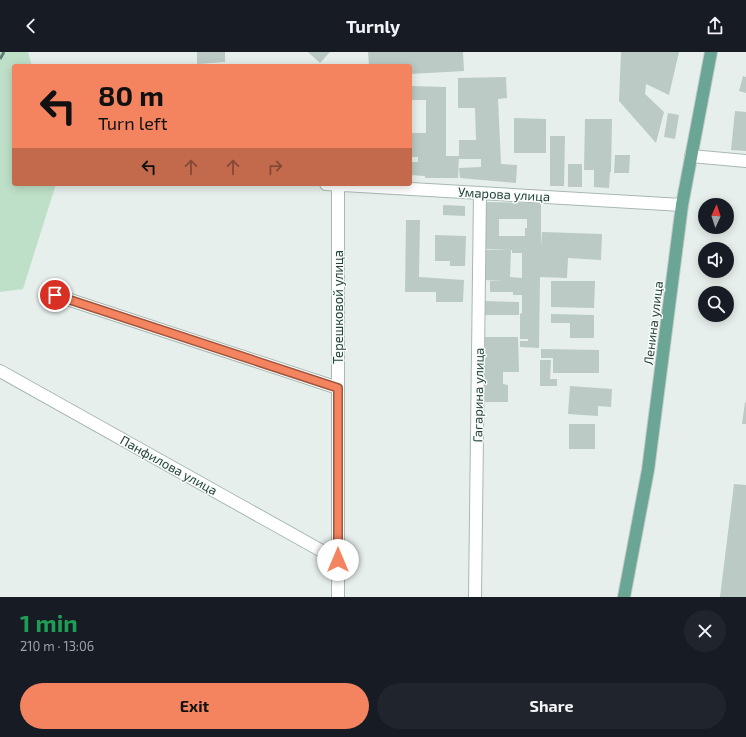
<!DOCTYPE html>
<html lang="en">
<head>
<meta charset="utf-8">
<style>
	:root { --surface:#171b24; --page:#20242c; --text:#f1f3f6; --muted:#9ea1a6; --accent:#f4845f }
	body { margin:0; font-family:"Exo 2",sans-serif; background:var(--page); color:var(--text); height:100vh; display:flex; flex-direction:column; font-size:15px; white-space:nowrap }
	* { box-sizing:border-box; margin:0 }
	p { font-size:13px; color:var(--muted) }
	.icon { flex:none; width:22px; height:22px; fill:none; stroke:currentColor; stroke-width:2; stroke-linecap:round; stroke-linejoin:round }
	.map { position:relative; height:545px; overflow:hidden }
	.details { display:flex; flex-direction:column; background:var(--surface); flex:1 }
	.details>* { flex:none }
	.banner { position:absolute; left:12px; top:12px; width:400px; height:122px; border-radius:4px; box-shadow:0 2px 10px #0003; background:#f4845f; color:#111; overflow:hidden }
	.needle { width:26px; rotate:3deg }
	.controls { position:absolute; left:698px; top:146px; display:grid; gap:8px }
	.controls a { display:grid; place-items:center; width:36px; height:36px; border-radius:50%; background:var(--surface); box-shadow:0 2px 10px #0003; font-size:20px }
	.pin { position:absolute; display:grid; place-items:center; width:34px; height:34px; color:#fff; margin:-17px; border:2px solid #fff; border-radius:50%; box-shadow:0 1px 4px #0007 }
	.me { position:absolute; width:44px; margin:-22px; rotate:0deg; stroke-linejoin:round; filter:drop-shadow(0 0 3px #0008) }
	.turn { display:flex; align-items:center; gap:14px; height:84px; padding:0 20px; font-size:18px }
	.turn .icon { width:52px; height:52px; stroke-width:2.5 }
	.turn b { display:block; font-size:28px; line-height:34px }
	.lanes { display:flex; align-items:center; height:38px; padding:0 20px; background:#0003; justify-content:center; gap:20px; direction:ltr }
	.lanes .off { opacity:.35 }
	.round { display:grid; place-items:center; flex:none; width:42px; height:42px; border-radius:21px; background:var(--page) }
	.overview { display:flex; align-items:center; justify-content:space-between; height:68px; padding:0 20px }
	h1 { font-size:24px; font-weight:700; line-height:30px; color:#1e9e55 }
	.action { display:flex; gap:8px; margin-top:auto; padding:8px 20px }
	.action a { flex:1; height:46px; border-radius:24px; background:var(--accent); color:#111; font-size:16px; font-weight:700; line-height:46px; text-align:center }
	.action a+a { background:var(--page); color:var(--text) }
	header { display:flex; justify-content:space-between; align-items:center; height:52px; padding:0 20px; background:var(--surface); font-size:18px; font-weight:700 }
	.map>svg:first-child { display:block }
	.green { fill:#bfe0c8 }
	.building { fill:#bbcac4; fill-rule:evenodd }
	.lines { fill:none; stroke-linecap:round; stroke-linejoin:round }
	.minor-casing { stroke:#a8b8b2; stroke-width:14 }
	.major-casing { stroke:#c2cac8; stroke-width:14 }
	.minor { stroke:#fff; stroke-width:12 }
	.major { stroke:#6aa596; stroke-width:12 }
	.rail { stroke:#5f7d75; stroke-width:3; stroke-dasharray:8 4; stroke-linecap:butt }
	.route-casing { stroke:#9f563e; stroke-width:10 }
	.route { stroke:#f4845f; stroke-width:7 }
	.labels { text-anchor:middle; stroke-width:3; stroke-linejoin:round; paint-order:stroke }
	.street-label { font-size:13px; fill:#24423a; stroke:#f7fbf9 }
</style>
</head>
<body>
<header><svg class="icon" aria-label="back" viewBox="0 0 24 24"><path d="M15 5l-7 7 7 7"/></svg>Turnly<svg class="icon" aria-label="share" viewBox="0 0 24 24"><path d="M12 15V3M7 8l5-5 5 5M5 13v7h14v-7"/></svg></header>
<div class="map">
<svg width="746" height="545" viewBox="0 0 746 545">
	<rect width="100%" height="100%" fill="#e6efeb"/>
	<path class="green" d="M0 0H28L32 14H14V132H56L23 237 0 240Z"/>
	<path class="building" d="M197 0H225V10L197 12Z
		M308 0H330L320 11Z
		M368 0H463L464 19 410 22V14H369Z
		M621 0H679L669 43 646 32 645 42 664 60 656 91 619 49Z
		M743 24 746 25V41L739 39Z
		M506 25 507 46 498 47 501 112 517 113 516 131 460 126 459 116 481 115V107H459V88H476L475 56H458V26Z
		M410 34 446 35V104H459L458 126H425V124L410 123V110H418V105H410V81H426V48H410Z
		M735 59 746 60V99L731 98Z
		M668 61 679 63 675 87 664 85Z
		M514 66 546 67V101H514Z
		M585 67H612L611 120H610L609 136 594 135V118H584Z
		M550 84H565L564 134H550Z
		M615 103H630L629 121H614Z
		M568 112H582V135H568Z
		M485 150 541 151V195L542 180 602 182 601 208 568 206 567 226 540 225 539 296 520 295V289H528V287H520V261L522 262V243H513V240H490V229H504L483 228V198H511L510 225 522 226V201H512V198L484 197ZM499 167H527V176H525V184H499Z
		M443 153 465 154V164L443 163Z
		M406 168H420L419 225 464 228 463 250H436V240H405Z
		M435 183 466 184 465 214H450V209H435Z
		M551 229H595L594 256 551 255Z
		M484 249 519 250V263H484Z
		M551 262 594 263V286H570V271H551Z
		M484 285H518L519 320H503V332L508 333V350H483Z
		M541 297 599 298V321H553V306H541Z
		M540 308H551L550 327H557V334H540Z
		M570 334 612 337 611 355 598 354V364L568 362Z
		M745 350 746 351V372H742Z
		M569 372H595V397H569Z
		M734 432 746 433V545H720Z"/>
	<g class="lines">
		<g class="minor-casing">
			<path id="minor" d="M691 104 746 109
				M326 132 682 153
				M55 243 338 336
				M0 319 338 508
				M338 545V133
				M475 545 480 141"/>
		</g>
		<g class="major-casing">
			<path id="major" d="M624 545 648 418 682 153 711 0"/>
		</g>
		<use href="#minor" class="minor"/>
		<use href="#major" class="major"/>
		<path class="rail" d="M0 7 4 0"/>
	</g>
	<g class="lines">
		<g class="route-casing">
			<path id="route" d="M55 243 338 336V508"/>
		</g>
		<use href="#route" class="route"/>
	</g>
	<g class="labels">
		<g class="street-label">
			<text transform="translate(504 142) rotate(3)" y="5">Умарова улица</text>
			<text transform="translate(338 255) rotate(-90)" y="5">Терешковой улица</text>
			<text transform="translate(653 271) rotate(-83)" y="5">Ленина улица</text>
			<text transform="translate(478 343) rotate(-89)" y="5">Гагарина улица</text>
			<text transform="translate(169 413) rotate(29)" y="5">Панфилова улица</text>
		</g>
	</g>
</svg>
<div class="controls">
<a><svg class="needle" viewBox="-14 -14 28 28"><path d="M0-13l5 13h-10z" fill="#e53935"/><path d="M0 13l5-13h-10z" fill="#9ea1a6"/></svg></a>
<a><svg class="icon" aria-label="sound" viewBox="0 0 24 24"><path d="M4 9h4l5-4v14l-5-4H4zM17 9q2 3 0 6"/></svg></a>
<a><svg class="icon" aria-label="search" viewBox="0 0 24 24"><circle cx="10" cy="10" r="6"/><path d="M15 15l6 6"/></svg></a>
</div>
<div class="pin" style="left:55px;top:243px;background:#d93025"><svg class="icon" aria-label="arrive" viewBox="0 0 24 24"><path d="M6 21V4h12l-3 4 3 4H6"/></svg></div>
<svg class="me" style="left:338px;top:508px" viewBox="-20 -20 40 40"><circle r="19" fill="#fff"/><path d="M0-13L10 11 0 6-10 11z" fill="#f4845f"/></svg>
<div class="banner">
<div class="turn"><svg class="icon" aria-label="left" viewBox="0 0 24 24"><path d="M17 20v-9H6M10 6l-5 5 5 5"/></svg><div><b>80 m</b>Turn left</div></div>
<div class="lanes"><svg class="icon" aria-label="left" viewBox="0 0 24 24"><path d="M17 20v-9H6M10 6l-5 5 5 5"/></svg><svg class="icon off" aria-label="ahead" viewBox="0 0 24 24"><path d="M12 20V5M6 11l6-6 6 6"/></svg><svg class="icon off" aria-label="ahead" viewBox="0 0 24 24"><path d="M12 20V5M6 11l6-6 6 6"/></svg><svg class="icon off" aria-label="right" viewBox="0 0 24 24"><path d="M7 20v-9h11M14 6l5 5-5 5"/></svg></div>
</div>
</div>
<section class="details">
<div class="overview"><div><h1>1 min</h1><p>210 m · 13:06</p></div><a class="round"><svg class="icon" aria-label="close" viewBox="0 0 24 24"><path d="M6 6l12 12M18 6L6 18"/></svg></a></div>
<div class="action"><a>Exit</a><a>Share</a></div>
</section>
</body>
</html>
